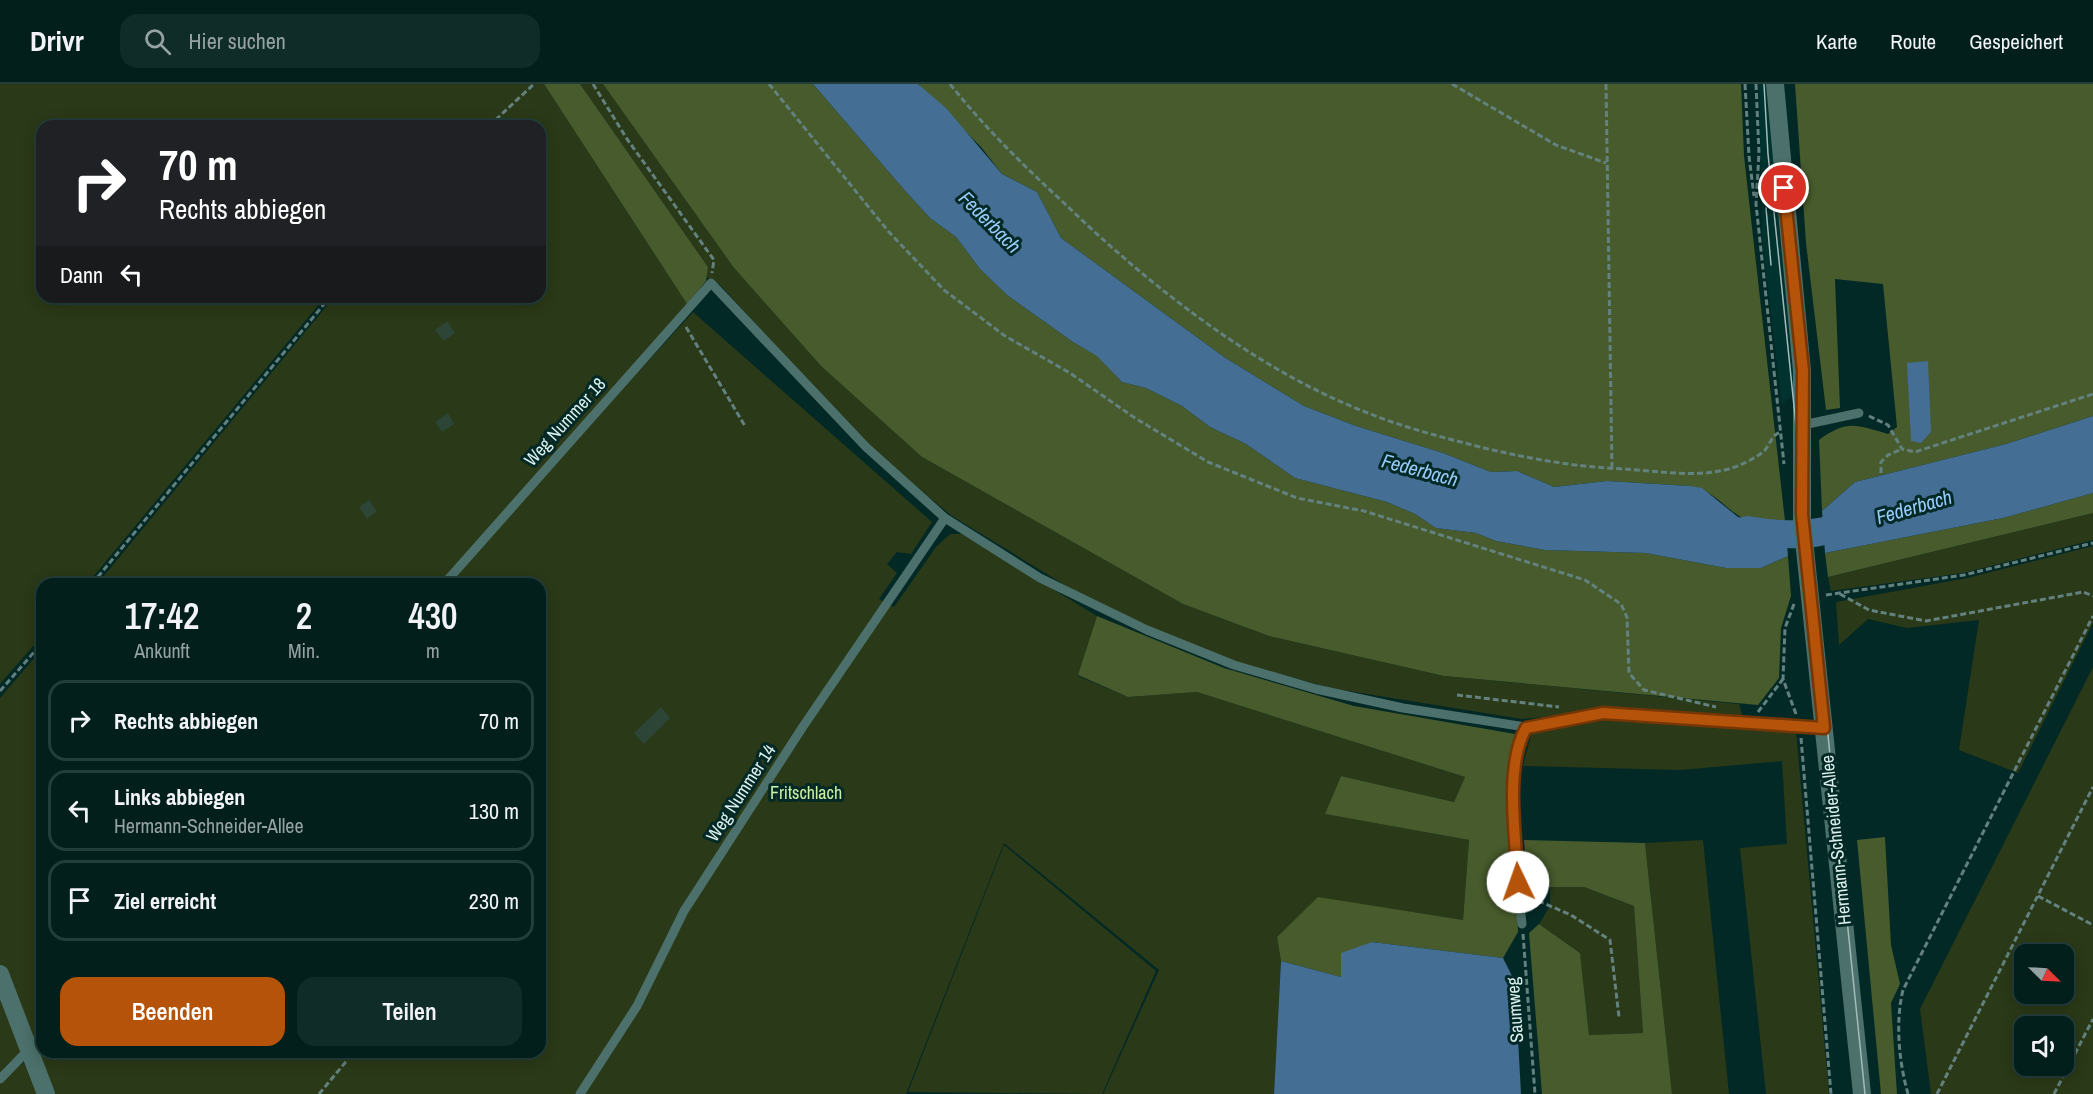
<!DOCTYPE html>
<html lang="de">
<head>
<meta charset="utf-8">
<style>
	:root { --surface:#021f1c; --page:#102c29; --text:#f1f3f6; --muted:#96a2a3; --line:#233d3b; --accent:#b45309 }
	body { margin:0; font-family:"Archivo Narrow",sans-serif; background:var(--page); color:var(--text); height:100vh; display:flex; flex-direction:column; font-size:22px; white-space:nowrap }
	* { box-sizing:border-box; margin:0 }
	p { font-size:20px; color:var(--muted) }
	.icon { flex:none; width:33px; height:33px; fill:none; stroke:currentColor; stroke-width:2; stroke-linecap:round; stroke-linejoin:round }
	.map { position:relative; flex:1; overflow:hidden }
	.panel { position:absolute; left:36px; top:494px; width:510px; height:480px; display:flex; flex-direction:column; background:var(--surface); border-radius:18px; box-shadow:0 3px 15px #0003,0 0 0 2px var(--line) }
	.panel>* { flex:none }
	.banner { position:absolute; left:36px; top:36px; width:510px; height:183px; border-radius:18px; box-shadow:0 3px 15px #0003,0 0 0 2px var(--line); background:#202124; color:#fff; overflow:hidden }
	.needle { width:39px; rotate:114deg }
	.fabs { position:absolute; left:2014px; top:860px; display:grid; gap:12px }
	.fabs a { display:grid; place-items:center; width:60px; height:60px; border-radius:12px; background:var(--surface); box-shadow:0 3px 15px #0003,0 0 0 2px var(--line); font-size:30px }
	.pin { position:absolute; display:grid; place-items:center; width:51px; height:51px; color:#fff; margin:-26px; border:3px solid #fff; border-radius:50%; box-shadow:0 2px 6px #0007 }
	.me { position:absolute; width:66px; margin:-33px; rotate:357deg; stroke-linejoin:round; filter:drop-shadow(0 0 4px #0008) }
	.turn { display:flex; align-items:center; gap:21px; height:126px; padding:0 24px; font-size:27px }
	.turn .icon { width:78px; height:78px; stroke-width:2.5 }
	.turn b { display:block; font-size:42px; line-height:51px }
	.then { display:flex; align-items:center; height:57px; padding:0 24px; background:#0003; gap:12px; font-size:22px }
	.eta { display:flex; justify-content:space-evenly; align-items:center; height:102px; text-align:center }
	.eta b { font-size:36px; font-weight:600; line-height:42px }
	.cta { display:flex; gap:12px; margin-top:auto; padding:12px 24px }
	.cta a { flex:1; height:69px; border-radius:18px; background:var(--accent); color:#fff; font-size:24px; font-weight:600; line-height:69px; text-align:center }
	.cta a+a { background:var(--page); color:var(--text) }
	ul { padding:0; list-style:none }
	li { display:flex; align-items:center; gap:18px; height:81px; margin:0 12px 9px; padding:0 12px; border:3px solid var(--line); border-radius:18px }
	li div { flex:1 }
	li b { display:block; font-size:22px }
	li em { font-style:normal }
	header { display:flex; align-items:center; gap:36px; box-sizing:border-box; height:84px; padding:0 30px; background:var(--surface); border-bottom:2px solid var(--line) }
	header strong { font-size:28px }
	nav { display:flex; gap:33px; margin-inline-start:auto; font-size:21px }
	.search { width:420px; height:54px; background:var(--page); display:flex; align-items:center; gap:15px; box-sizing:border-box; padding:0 21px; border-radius:18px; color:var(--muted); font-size:22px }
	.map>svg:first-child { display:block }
	.built { fill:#00332f }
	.green { fill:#2a3917; fill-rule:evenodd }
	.forest { fill:#475b2c }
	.water { fill:#446e93 }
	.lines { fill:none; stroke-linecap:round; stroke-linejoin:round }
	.river { stroke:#446e93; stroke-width:28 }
	.building { fill:#2c4536 }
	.path { stroke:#63817e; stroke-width:3; stroke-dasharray:6 3; stroke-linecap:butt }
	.service { stroke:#4c706b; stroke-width:9 }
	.minor { stroke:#4c706b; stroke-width:18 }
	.tram { stroke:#a3bcb9; stroke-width:1.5 }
	.route-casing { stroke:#753606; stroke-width:15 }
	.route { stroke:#b45309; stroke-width:10 }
	.labels { text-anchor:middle; stroke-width:6; stroke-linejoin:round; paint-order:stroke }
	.street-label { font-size:18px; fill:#dcf0ed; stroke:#032926 }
	.park-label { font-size:18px; fill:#cdefa4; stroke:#032926 }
	.water-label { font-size:20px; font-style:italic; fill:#98cbf9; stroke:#032926 }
</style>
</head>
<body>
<header>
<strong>Drivr</strong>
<div class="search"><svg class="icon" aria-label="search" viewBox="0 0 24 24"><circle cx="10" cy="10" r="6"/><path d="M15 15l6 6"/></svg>Hier suchen</div>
<nav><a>Karte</a><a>Route</a><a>Gespeichert</a></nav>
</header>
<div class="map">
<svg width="2093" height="1010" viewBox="0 0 2093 1010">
	<rect width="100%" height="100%" fill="#032926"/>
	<path class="built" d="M1759 0H1769L1797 304 1782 321 1762 155Z"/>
	<path class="green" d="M0 0H544L687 220 639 287 693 228 932 438 911 470 897 468 887 480 897 489 879 515 894 523 936 463 950 450H962L1097 532 1078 592 1128 613 1197 608 1465 693 1454 718 1341 692 1326 730 1469 756 1463 836 1318 814 1277 853 1281 877 1274 1010H1103L1159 886 1004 759 906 1010H0V614L42 565V948L3 985 7 993 42 962V968H540V500L98 499 334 213H540V42H42V213H325L88 499 42 500V552L0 600Z
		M580 0H603L734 184 821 282 922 373 1183 520 1269 552 1444 592 1739 620 1744 637 1571 631 1522 635 1330 604 1231 576 1162 549 1073 506 952 432 891 382 836 327 719 200 706 193 708 183Z
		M2093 429V456L1963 489 1831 507 1828 493Z
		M2093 462V539L2018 689 1959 666 1979 536 1907 544 1868 535 1839 561 1836 518 1967 494Z
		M2093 583V1010H1931L1920 925ZM2025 870H2064V909H2025ZM2025 942H2064V981H2025Z
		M1603 636 1796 647 1829 1010H1766L1740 764 1787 760 1782 677 1681 686 1523 682 1532 647 1573 638Z
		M1703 756 1729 1010H1672L1645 759Z
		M1004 761 1156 887 1102 1010 908 1008Z
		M1550 803H1584L1634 822 1643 949 1589 951 1580 869 1539 840 1550 822Z"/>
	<path class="forest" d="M544 0H580L708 183 706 197 687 220Z
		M603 0H813L907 109 930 134 956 153 980 185 1007 211 1073 258 1098 272 1122 298 1146 304 1182 322 1210 343 1246 360 1295 394 1387 418 1415 430 1436 444 1476 449 1496 457 1545 466 1646 469 1726 484H1761L1788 472 1791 512 1781 544 1779 594 1758 621 1444 592 1269 552 1183 520 922 373 821 282 734 184Z
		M918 0H1741L1744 72 1785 437C1735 452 1728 409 1690 402L1607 397 1554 403 1517 387 1491 388 1443 369 1356 342 1304 322 1224 273 1061 154 1037 108 1002 90 981 63Z
		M1795 0H2093V332L2006 360 1855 398 1822 427 1819 356C1847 335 1857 341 1888 350L1897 343 1883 200 1835 195 1840 324 1826 326 1806 159Z
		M2093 409V429L1828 493 1825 469 2003 434Z
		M1097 532 1224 584 1354 622 1515 650 1510 684 1518 848 1503 874 1372 858 1341 893 1281 877 1277 853 1318 813 1463 836 1469 756 1325 730 1341 692 1454 718 1465 693 1197 608 1128 613 1078 591Z
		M1885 753 1891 861 1900 900 1891 919 1897 1010H1881L1857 756Z
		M1524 756 1645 759 1672 1010H1542L1529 849 1539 840 1580 869 1589 951 1643 949 1634 822 1584 803H1550L1526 783Z"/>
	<path class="water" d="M813 0H918L946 24 1002 90 1037 108 1061 154 1224 273 1304 322 1356 342 1443 369 1491 388 1517 387 1554 403 1607 397 1690 402 1702 404 1738 433 1772 441 1785 437 1788 472 1761 484H1726L1646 469 1545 466 1496 457 1476 449 1436 444 1415 430 1387 418 1295 394 1246 360 1210 343 1182 322 1146 304 1122 298 1097 272 1073 258 1007 211 980 185 956 153 930 134 907 109Z
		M1928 277 1931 348 1921 359 1911 357 1907 279Z
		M2093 332V409L2003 434 1825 469 1822 427 1855 398 2006 360Z
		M1372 858 1503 874 1515 898 1521 1010H1274L1281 877 1341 893V869Z"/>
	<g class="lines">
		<path class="river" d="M1747 446C1794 454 1816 451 1861 438"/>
	</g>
	<path class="building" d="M447 237 455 249 444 257 435 246Z
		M448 329 454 340 442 348 435 338Z
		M369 416 377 427 367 435 359 423Z
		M661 623 670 634 644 660 634 649Z"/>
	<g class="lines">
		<path class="path" d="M593 0 627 55 714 176 712 189
			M769 0 888 147 944 206 1005 252 1070 289 1135 334 1208 378 1297 414 1364 427 1585 496 1621 520 1627 533 1629 589 1644 606 1716 623
			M950 0C985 44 1024 82 1065 120 1150 202 1256 286 1368 329 1405 344 1445 354 1484 364 1531 375 1576 383 1624 385 1660 387 1705 396 1740 381 1747 378 1759 372 1765 366 1771 359 1771 352 1780 348
			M1452 0 1556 61 1606 79
			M1606 0 1612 385
			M1745 0 1749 72 1754 112
			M1756 0 1759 69 1756 120 1784 380
			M489 42 534 0
			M686 243 745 342
			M1869 332 1888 341 1902 365 1915 368 2093 310
			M1881 389V378L1888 371 1902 365
			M92 500 330 213
			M1840 510 1869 526 1926 537 2083 508 2093 512
			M1826 511 1964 491 2093 459
			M1794 520 1785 544 1783 595 1796 630
			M0 607 42 559
			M1457 611 1559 623
			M1758 628 1783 595
			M1801 654 1831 1010
			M1532 810 1541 818 1571 831 1610 856 1619 933
			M2038 812 2093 841
			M1523 850 1535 1010
			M319 1010 354 968
			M1908 1010C1899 978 1895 938 1903 906L2093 532
			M1937 1010 2093 703
			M2054 1010 2093 935"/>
		<path class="service" d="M1803 341 1859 329
			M444 500 711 199 866 363 945 434 1040 494 1147 546 1234 581 1316 605 1403 624 1526 643
			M1522 840C1517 791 1503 685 1526 643L1603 629 1824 644
			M0 995 42 952
			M580 1010 637 922 684 827 802 644 945 434"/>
		<path class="minor" d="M1775 0 1802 287V437L1862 1010
			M0 890 46 1010"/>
		<path class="tram" d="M1764 0 1768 70 1865 1010
			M1766 124 1771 181"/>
	</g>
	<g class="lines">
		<g class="route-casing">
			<path id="route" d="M1518 798C1516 754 1504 683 1526 644L1603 629 1824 644 1802 430 1803 287 1784 104"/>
		</g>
		<use href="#route" class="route"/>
	</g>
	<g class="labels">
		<g class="street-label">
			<text transform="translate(565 338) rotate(-48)" y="6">Weg Nummer 18</text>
			<text transform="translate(741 709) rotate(-57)" y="6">Weg Nummer 14</text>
			<text transform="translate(1836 756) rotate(-96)" y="6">Hermann-Schneider-Allee</text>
			<text transform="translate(1515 926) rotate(-94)" y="6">Saumweg</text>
		</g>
		<g class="park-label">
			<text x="806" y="715">Fritschlach</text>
		</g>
		<g class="water-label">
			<text transform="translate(990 138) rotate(45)" y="7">Federbach</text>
			<text transform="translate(1420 386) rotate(15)" y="7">Federbach</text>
			<text transform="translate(1914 423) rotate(-16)" y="7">Federbach</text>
		</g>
	</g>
</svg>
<div class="fabs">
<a><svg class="needle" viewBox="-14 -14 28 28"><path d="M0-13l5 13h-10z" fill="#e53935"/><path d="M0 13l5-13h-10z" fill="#96a2a3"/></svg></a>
<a><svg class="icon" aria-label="sound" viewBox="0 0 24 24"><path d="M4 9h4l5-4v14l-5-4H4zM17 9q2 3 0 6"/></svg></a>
</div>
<div class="pin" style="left:1784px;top:104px;background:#d93025"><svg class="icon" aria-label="arrive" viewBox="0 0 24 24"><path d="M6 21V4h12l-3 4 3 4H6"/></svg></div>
<svg class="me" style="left:1518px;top:798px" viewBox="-20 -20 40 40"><circle r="19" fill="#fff"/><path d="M0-13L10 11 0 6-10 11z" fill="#b45309"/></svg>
<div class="banner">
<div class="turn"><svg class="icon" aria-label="right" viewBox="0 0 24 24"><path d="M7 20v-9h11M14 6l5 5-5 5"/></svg><div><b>70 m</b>Rechts abbiegen</div></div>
<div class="then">Dann<svg class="icon" aria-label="left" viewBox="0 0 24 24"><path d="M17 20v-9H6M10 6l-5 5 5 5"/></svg></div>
</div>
<section class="panel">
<div class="eta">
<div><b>17:42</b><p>Ankunft</p></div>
<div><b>2</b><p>Min.</p></div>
<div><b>430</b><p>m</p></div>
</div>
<ul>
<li><svg class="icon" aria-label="right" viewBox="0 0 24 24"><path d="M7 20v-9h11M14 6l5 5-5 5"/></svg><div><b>Rechts abbiegen</b></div><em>70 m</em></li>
<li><svg class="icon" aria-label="left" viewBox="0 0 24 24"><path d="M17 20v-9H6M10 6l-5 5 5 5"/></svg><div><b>Links abbiegen</b><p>Hermann-Schneider-Allee</p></div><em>130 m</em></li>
<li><svg class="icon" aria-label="arrive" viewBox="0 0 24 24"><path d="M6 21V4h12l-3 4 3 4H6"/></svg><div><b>Ziel erreicht</b></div><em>230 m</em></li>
</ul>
<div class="cta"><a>Beenden</a><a>Teilen</a></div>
</section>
</div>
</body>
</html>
